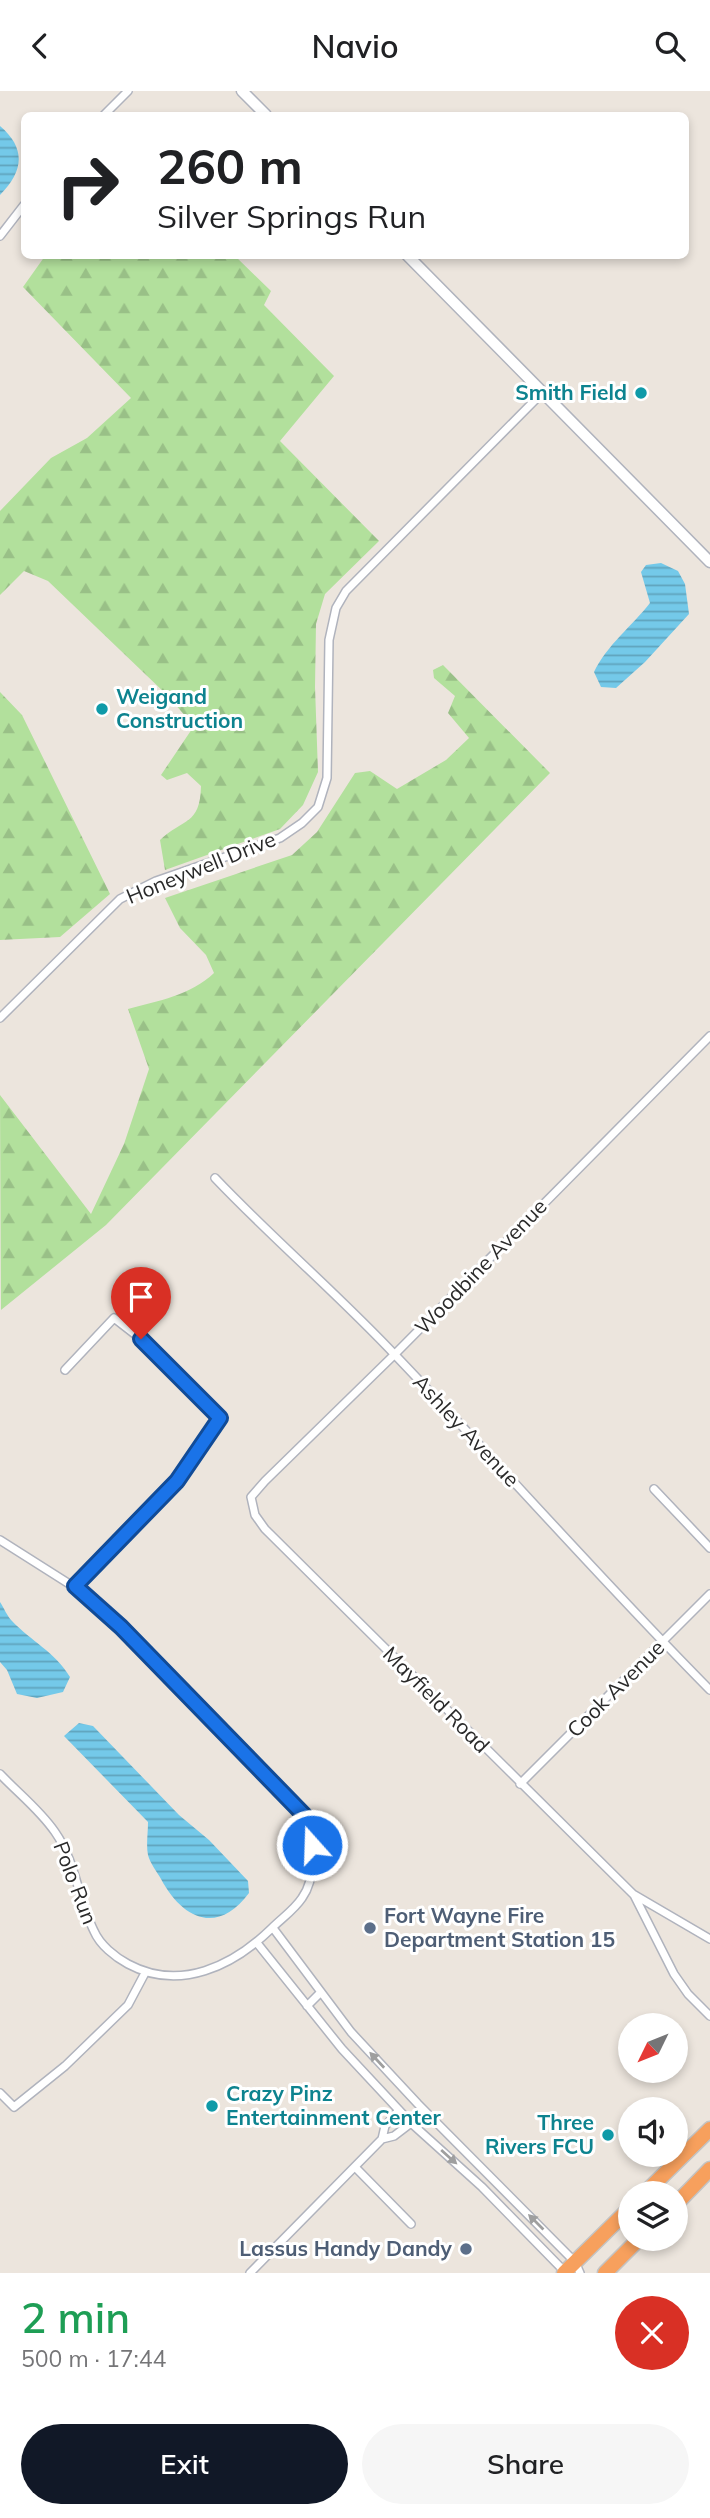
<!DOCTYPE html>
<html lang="en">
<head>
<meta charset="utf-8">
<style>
	:root { --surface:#fff; --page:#f6f6f6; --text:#202124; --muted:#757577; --accent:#111827 }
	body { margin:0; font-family:Mulish,sans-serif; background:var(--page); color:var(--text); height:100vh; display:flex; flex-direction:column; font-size:26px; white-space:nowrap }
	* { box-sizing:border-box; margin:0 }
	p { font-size:23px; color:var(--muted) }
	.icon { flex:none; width:38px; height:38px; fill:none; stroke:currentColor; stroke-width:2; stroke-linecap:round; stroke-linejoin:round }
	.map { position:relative; height:2182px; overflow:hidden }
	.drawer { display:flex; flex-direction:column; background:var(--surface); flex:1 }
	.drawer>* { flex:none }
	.banner { position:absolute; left:21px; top:21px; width:668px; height:147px; border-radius:10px; box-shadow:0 4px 10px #0003; background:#fff; color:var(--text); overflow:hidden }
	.needle { width:46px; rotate:227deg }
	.tools { position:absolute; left:618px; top:1922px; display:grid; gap:14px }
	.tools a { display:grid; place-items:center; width:70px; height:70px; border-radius:50%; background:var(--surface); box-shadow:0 4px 10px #0003; font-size:35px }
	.pin { position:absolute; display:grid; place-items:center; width:60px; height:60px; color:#fff; margin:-72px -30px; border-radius:50% 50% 50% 0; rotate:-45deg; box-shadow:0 0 7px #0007 }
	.pin .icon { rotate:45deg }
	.me { position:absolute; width:77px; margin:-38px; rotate:340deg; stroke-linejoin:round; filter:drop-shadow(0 0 5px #0008) }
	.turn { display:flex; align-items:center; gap:24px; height:147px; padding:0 21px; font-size:32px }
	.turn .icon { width:91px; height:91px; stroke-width:2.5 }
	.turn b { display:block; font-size:49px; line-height:60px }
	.round { display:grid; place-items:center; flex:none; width:74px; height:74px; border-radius:37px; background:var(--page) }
	.summary { display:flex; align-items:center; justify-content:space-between; height:119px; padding:0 21px }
	h1 { font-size:42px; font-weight:600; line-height:52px; color:#1e9e55 }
	.action { display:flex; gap:14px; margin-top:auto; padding:14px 21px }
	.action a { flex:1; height:80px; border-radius:42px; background:var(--accent); color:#fff; font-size:28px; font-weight:600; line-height:80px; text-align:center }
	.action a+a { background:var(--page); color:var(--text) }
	header { display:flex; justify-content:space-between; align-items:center; height:91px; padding:0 21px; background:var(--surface); font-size:32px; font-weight:600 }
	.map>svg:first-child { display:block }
	.forest { fill:url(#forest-firs) }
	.water { fill:url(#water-rules) }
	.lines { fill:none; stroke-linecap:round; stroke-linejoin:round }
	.street-casing { stroke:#b0b3bd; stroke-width:10 }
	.secondary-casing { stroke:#b0b3bd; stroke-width:13 }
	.highway-casing { stroke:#c3c3c3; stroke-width:17 }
	.street { stroke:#fff; stroke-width:7 }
	.secondary { stroke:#fff; stroke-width:10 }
	.highway { stroke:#f7a05d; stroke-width:14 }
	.oneway { fill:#9f9f9f }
	.route-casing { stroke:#114b97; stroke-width:18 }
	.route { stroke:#1a73e8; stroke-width:12 }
	.culture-dot { fill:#0f9aa8; stroke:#fff; stroke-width:2.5 }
	.service-dot { fill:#5c6f8a; stroke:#fff; stroke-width:2.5 }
	.labels { text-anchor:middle; stroke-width:6; stroke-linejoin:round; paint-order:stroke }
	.culture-label { font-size:21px; font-weight:bold; fill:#0d838f; stroke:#fff; text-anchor:end }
	.street-label { font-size:21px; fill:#2a2a2a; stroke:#fff }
	.service-label { font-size:21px; font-weight:bold; fill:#4e5e75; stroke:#fff; text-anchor:start }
</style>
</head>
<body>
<header><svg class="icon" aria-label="back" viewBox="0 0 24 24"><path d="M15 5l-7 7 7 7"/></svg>Navio<svg class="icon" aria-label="search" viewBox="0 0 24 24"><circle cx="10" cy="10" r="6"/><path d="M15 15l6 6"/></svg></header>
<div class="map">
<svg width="710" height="2182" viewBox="0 0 710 2182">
	<defs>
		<pattern id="forest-firs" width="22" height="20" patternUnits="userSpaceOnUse" patternTransform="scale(1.75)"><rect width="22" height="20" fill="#b2e09c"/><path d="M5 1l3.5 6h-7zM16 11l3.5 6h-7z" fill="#99c087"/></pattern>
		<pattern id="water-rules" width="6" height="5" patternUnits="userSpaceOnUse" patternTransform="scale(1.75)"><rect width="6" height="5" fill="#74c9e9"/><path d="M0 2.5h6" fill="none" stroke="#5fa3bd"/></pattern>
	</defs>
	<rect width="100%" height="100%" fill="#ece5dd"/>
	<path class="forest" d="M45 165H235L271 200 264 214 334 285 280 350 379 450 325 503 316 533 315 596 318 681 303 714 280 738 165 779 160 749C183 727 200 735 201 695L187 682 167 689 161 684 194 635 167 604 48 490 24 480 0 504V420L51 367 87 347 131 307 23 196Z
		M443 574 550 682 106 1134 1 1219 0 1004 91 1123 124 1053 149 978 128 918C158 910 191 904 214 882L206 864 180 837 165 807 292 764 317 741 355 682 370 680 397 698 446 669 469 647 448 622 455 605 434 587 433 579Z
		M0 601 22 624 110 803 60 846 0 849Z"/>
	<path class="water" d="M0 35C26 57 24 80 0 104Z
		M661 472 678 480 685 493 689 523 645 571 616 597 601 596 594 581C607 554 632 535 650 512L641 481 646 474Z
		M0 1511C4 1517 7 1525 12 1530 31 1550 55 1561 70 1586L63 1601 37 1607 17 1603 7 1579 0 1571Z
		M79 1632 93 1635 179 1724 209 1749 248 1790 249 1802C218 1844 183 1829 161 1788 157 1781 150 1772 148 1764 146 1754 148 1742 148 1731L64 1645Z"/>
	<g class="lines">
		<g class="street-casing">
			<path id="street" d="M104 24 128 0
				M0 145 24 114
				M0 927 120 808 156 790 280 747 302 732 318 716 327 687 329 549 336 517 346 500 543 301
				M710 945 395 1263 265 1390 251 1406 255 1424 265 1438 633 1803 710 1848
				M215 1087C274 1149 339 1204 397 1266 502 1376 603 1491 710 1599
				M65 1279 114 1227 141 1248 220 1327 177 1390 75 1495
				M654 1398 710 1457
				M0 1449 82 1501 120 1536 304 1724C311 1750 319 1783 302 1807 294 1819 282 1827 272 1837 233 1875 180 1901 128 1873 115 1866 100 1854 94 1840 78 1808 76 1771 55 1741 40 1719 18 1702 0 1683
				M520 1693 710 1503
				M634 1804 674 1883 688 1903 710 1925
				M273 1837 351 1941 418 2013 575 2171 580 2182
				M257 1852 342 1958 411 2032 482 2096 566 2182
				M307 1915 321 1901
				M0 2002 14 2016 65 1975 128 1914 145 1882
				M382 2048 394 2045 411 2032
				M355 2076 411 2133
				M250 2182 382 2048 385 2035 399 2019"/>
		</g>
		<g class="secondary-casing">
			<path id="secondary" d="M242 0 266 24
				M407 164 710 471"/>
		</g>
		<g class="highway-casing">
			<path id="highway" d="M645 2102 710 2038
				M676 2113 710 2078
				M564 2182 630 2117
				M605 2182 640 2147"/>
		</g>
		<use href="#street" class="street"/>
		<use href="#secondary" class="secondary"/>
		<use href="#highway" class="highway"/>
	</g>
	<defs><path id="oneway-solid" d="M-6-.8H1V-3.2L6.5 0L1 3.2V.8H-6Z" transform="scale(1.75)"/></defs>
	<g class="oneway">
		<use href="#oneway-solid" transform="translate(377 1969) rotate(-133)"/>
		<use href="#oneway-solid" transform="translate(449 2066) rotate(42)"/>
		<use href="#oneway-solid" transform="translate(536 2131) rotate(-135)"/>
	</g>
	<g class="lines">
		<g class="route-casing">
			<path id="route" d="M141 1248 220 1327 177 1390 75 1495 121 1536 304 1724 312 1754"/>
		</g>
		<use href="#route" class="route"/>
	</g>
	<g class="culture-dot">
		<circle cx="641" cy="302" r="7"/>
		<circle cx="102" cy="618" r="7"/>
		<circle cx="212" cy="2015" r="7"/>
		<circle cx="608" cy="2044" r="7"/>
	</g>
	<g class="service-dot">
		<circle cx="370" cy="1837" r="7"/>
		<circle cx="466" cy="2158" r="7"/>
	</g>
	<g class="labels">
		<g class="culture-label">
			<text x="627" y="309">Smith Field</text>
			<text x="116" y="613" text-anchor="start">Weigand<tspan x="116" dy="24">Construction</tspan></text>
			<text x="226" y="2010" text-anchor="start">Crazy Pinz<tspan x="226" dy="24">Entertainment Center</tspan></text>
			<text x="594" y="2039">Three<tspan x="594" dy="24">Rivers FCU</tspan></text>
		</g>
		<g class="street-label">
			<text transform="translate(201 777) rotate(-22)" y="7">Honeywell Drive</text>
			<text transform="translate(481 1176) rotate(-46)" y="7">Woodbine Avenue</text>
			<text transform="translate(466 1340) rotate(47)" y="7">Ashley Avenue</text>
			<text transform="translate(616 1598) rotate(-45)" y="7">Cook Avenue</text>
			<text transform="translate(436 1609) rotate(45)" y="7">Mayfield Road</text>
			<text transform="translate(75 1792) rotate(69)" y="7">Polo Run</text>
		</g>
		<g class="service-label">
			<text x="384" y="1832">Fort Wayne Fire<tspan x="384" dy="24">Department Station 15</tspan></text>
			<text x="452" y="2165" text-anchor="end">Lassus Handy Dandy</text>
		</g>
	</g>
</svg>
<div class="tools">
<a><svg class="needle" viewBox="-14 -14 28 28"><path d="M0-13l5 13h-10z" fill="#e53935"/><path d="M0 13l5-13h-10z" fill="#757577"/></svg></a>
<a><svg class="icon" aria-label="sound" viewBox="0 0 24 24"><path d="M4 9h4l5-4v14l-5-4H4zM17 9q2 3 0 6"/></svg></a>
<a><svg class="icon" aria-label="layers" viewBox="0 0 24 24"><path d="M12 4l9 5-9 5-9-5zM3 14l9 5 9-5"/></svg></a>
</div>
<div class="pin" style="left:141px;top:1248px;background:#d93025"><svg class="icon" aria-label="arrive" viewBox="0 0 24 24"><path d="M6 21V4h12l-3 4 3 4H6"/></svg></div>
<svg class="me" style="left:312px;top:1754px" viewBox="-20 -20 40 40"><circle r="17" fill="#1a73e8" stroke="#fff" stroke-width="3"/><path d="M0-11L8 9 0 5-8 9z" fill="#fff"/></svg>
<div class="banner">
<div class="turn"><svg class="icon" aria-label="right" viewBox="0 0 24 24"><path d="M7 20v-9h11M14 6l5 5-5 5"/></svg><div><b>260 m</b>Silver Springs Run</div></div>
</div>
</div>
<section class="drawer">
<div class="summary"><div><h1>2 min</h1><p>500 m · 17:44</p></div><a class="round" style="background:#d93025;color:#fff"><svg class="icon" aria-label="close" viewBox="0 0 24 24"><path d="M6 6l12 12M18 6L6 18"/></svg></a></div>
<div class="action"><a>Exit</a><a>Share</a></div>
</section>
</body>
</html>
